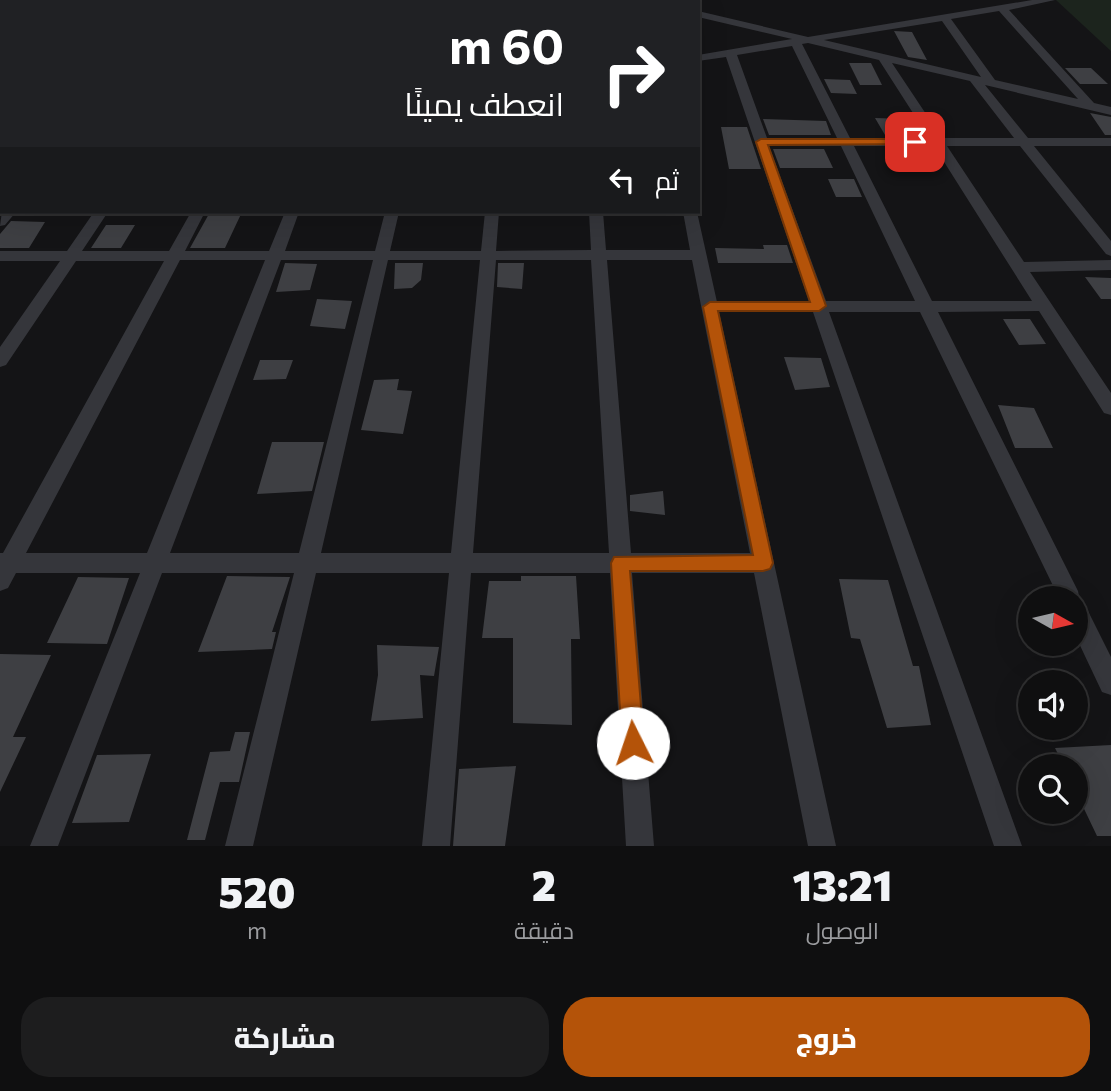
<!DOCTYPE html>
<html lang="ar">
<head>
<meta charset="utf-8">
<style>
	:root { --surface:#0f0f10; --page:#1d1d1e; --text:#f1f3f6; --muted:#9b9c9f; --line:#2f2f30; --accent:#b45309 }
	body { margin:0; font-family:Commissioner,Cairo,sans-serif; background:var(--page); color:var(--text); direction:rtl; height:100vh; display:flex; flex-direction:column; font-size:26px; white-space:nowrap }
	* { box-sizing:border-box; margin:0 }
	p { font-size:23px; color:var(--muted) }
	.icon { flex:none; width:38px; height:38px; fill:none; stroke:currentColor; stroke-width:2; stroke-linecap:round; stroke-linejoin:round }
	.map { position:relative; height:846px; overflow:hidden; direction:ltr }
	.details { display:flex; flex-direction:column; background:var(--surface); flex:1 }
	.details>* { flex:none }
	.guide { position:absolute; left:0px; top:0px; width:700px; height:214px; box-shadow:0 7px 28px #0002,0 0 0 2px var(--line); direction:rtl; background:#202124; color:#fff; overflow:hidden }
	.needle { width:46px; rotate:98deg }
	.controls { position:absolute; left:1018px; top:586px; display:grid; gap:14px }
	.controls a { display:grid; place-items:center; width:70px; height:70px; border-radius:50%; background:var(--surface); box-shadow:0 7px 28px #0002,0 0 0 2px var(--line); font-size:35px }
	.pin { position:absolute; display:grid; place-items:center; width:60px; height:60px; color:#fff; margin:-30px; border-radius:14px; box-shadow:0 4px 10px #0006 }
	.me { position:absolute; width:77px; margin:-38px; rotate:356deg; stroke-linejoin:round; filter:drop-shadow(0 0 5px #0008) }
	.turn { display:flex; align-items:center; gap:24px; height:147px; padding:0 21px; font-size:32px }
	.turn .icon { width:91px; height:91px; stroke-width:2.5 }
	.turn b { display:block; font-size:49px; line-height:60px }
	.then { display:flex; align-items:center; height:66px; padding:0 21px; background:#0003; gap:14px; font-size:26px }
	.eta { display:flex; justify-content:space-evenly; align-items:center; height:119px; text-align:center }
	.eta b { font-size:42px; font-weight:800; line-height:49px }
	.button { display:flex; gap:14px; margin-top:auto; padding:14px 21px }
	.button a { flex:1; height:80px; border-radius:28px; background:var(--accent); color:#fff; font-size:28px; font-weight:800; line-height:80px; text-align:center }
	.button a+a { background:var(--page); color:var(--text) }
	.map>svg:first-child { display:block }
	.green { fill:#1c241d }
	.building { fill:#3e3f43 }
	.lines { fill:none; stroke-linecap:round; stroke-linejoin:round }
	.minor { fill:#35363b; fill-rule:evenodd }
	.route { fill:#b45309; stroke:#753606; stroke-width:2 }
</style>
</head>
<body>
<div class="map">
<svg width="1111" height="846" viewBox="0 0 1111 846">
	<rect width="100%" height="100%" fill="#141416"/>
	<path class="green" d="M1056 0H1111V51Z"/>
	<path class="building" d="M894 31 912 32 927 60 908 57Z
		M849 63H871L882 85H860Z
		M1065 68H1091L1108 84H1080Z
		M824 79 850 80 857 94 831 93Z
		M1090 113 1111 117V135H1105Z
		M875 118 905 119 915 135H885Z
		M763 119 826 121 831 135H769Z
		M721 127H747L761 169H729Z
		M773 149H824L833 168H780Z
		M828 179H854L862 197H836Z
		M210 212H242L225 248H190Z
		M11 221 45 222 29 248H0V234Z
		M106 225H135L121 248H91Z
		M763 245H787L793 263H718L715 248 764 249Z
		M285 263 317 264 310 290 276 292Z
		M395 263H423L421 280 412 288 394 289Z
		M498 263H524L522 289 497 287Z
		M1085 277 1111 278V299H1101Z
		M317 299 352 301 345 329 310 326Z
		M1003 319H1030L1046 344 1019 345Z
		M784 357 821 358 830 387 795 390Z
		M260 360H293L286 379 253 380Z
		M399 379 397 390 412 391 403 434 361 430 374 380Z
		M998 405 1034 408 1053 448H1015Z
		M272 442H324L312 491 257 494Z
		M663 491 665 515 630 511V495Z
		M227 576 290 577 272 632H276L272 649 198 652Z
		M521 576H576L580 639H571L572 725 513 723V638H482L489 581H521Z
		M78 577 129 578 107 644 47 643Z
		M839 579 888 580 913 666H919L931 725 887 728 860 639 851 638Z
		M377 645 439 647 434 676 420 675 423 718 371 721 378 675Z
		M0 654 51 655 13 737H26L0 792Z
		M235 732H250L239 782H220L205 840H187L210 752 230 751Z
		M1111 745V836H1097L1076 792V766H1064L1055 748Z
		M151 754 129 822 72 823 97 755Z
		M516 766 505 846H453L459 769Z"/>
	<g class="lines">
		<path class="minor" d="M42 0H53L41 2Z
			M110 0H121L109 2Z
			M177 0H187L176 2Z
			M239 0H249L238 2Z
			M306 0H316L305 2Z
			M370 0H380V2H370Z
			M438 0H448V2H438Z
			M506 0H516V2H506Z
			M579 0H589V2H579Z
			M631 0H647L648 2H632Z
			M1032 0H1055L1009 10 1094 103 1111 107V115L985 85 1028 138H1111V146H1034L1111 241V256L1106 254 1020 146H947L1024 262 1111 260V270L1030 272 1111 393V415L1104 413 1039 311 938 312 1078 591 1080 602 1084 603 1111 657V695L1102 692 1076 637V598H1059L920 312H829L1022 846H994L813 312H719L836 846H808L754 573H632L654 846H626L610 573H471L450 846H422L449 573H316L253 846H225L294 573H162L58 846H30L140 573H16L8 588 0 591V553H3L164 261H76L6 365 0 367V347L60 261H0V251H67L94 212H108L82 251H169L191 212H205L185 251H269L285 212H299L285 251H375L385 212H399L390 251H481L485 212H499L496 251 591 250 589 212H603L606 250H690L683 212H697L717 302 809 301 726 57 698 61V55L792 39 698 17V11L808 37ZM999 11 1078 99 995 80 951 19ZM942 21 981 77 824 40ZM808 43 879 60 929 138H850L802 44ZM792 46 837 138H767L737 55ZM892 63 970 81 1014 138H942ZM769 146H841L915 301H826ZM854 146H934L1032 301H932ZM180 260H265L147 553H26ZM281 260H373L299 553H170ZM388 260H480L451 553H321ZM496 260H591L609 553H473ZM607 260H692L750 553H631Z
			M0 39H2L0 47Z
			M2 114V123L0 124V115Z
			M0 167H2V175H0Z
			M2 211 16 212 5 225 0 226Z"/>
	</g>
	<path class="route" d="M915 139 919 140V144L768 145 826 306 819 311H718L773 563 770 569 763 571H630L644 743 641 751 633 754 625 751 622 743 611 563 614 557 753 555 703 307 710 302H810L756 142 761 139Z"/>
</svg>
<div class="controls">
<a><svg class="needle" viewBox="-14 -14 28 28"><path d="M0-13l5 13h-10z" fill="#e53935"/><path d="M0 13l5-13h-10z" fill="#9b9c9f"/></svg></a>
<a><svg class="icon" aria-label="sound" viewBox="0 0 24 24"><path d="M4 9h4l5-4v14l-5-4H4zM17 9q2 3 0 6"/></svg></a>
<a><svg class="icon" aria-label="search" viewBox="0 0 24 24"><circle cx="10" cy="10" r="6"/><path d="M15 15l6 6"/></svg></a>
</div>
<div class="pin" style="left:915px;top:142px;background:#d93025"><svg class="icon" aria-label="arrive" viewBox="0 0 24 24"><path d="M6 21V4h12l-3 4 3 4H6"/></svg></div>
<svg class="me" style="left:633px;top:743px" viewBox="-20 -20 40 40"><circle r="19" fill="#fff"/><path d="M0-13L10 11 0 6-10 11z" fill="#b45309"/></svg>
<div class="guide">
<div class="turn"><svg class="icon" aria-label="right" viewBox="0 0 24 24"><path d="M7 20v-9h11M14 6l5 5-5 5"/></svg><div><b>60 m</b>انعطف يمينًا</div></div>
<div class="then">ثم<svg class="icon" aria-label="left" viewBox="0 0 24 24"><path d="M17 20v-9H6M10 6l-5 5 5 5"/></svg></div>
</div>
</div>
<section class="details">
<div class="eta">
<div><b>13:21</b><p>الوصول</p></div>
<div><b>2</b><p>دقيقة</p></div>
<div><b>520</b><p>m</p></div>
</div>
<div class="button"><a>خروج</a><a>مشاركة</a></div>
</section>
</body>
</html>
